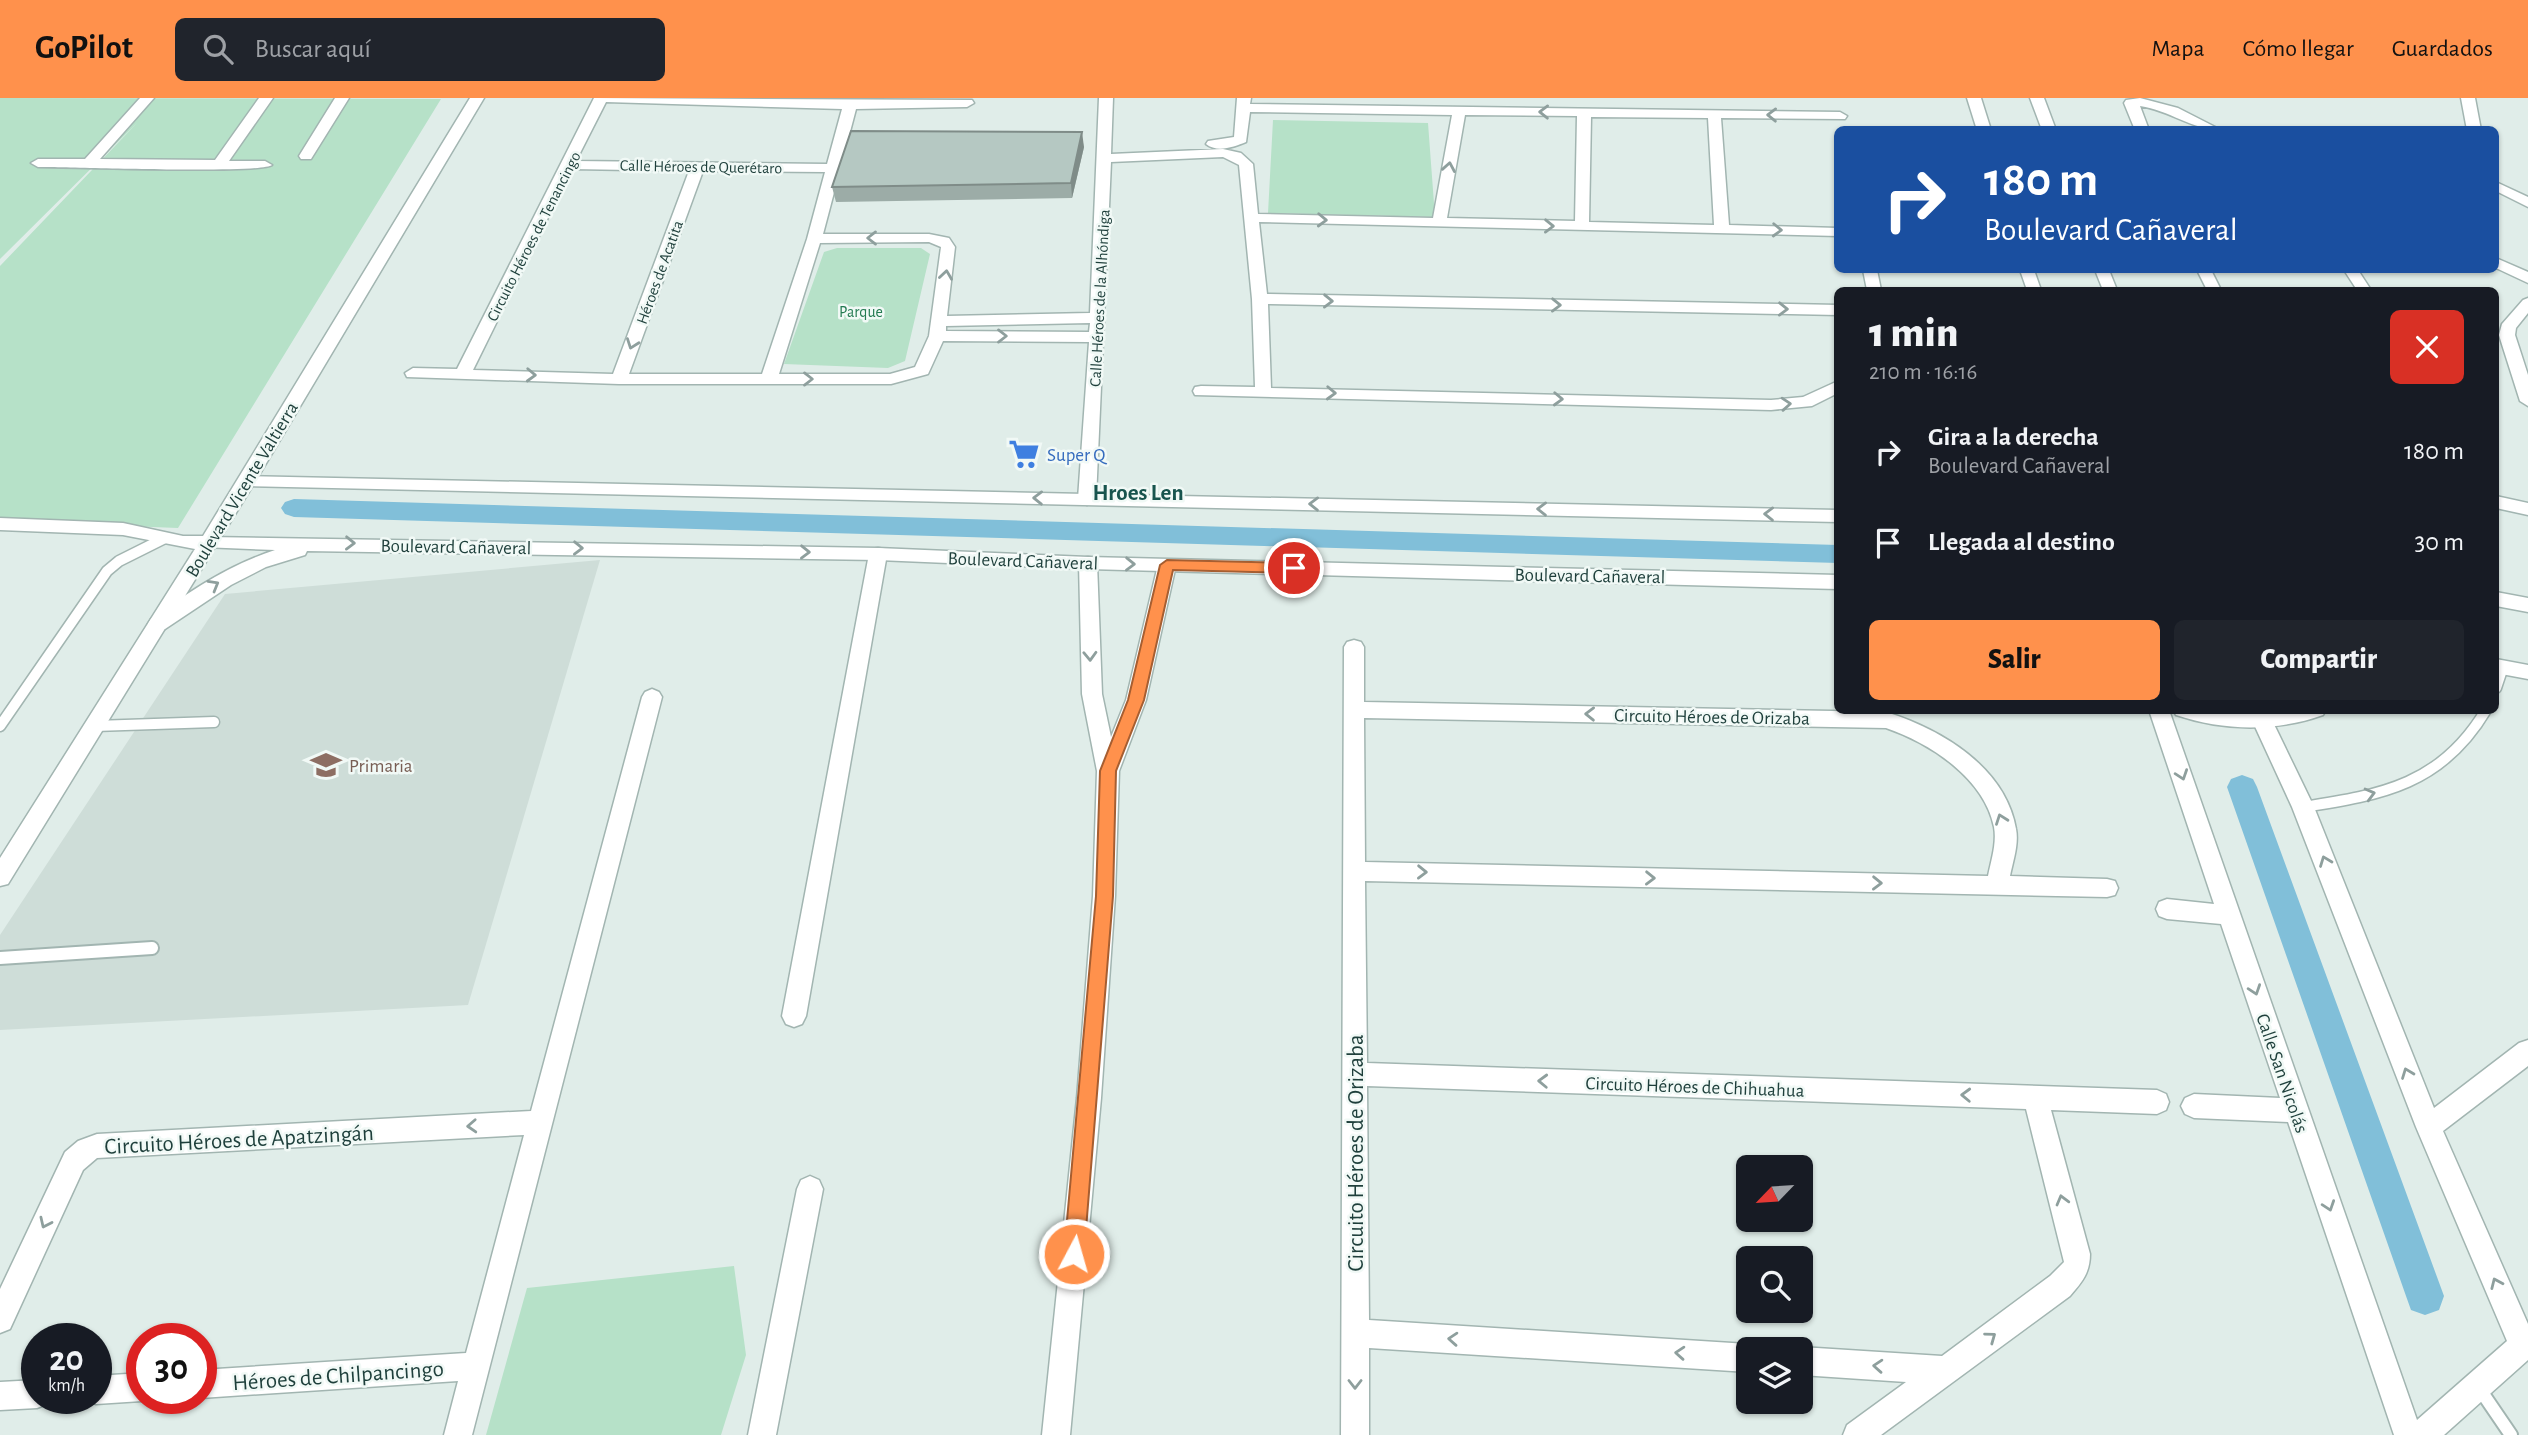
<!DOCTYPE html>
<html lang="es">
<head>
<meta charset="utf-8">
<style>
	:root { --surface:#171b24; --page:#20242c; --text:#f1f3f6; --muted:#9ea1a6; --accent:#ff914c }
	body { margin:0; font-family:"Alegreya Sans",sans-serif; background:var(--page); color:var(--text); height:100vh; display:flex; flex-direction:column; font-size:26px; white-space:nowrap }
	* { box-sizing:border-box; margin:0 }
	p { font-size:23px; color:var(--muted) }
	.icon { flex:none; width:38px; height:38px; fill:none; stroke:currentColor; stroke-width:2; stroke-linecap:round; stroke-linejoin:round }
	.map { position:relative; flex:1; overflow:hidden }
	.sheet { position:absolute; left:1834px; top:189px; width:665px; height:427px; display:flex; flex-direction:column; background:var(--surface); border-radius:10px; box-shadow:0 2px 5px #0004 }
	.sheet>* { flex:none }
	.banner { position:absolute; left:1834px; top:28px; width:665px; height:147px; border-radius:10px; box-shadow:0 2px 5px #0004; background:#1a4fa0; color:#fff; overflow:hidden }
	.needle { width:46px; rotate:245deg }
	.controls { position:absolute; left:1736px; top:1057px; display:grid; gap:14px }
	.controls a { display:grid; place-items:center; width:77px; height:77px; border-radius:10px; background:var(--surface); box-shadow:0 2px 5px #0004; font-size:35px }
	.speed { position:absolute; left:21px; top:1225px; display:flex; gap:14px; font-size:35px; font-weight:700; text-align:center }
	.speed>* { display:grid; place-content:center; width:91px; height:91px; border-radius:50%; background:var(--surface); box-shadow:0 2px 5px #0004; line-height:1 }
	.speed small { font-size:18px; font-weight:400 }
	.speed .limit { border:10px solid #d22; background:#fff; color:#111 }
	.pin { position:absolute; display:grid; place-items:center; width:60px; height:60px; color:#fff; margin:-30px; border:4px solid #fff; border-radius:50%; box-shadow:0 2px 7px #0007 }
	.me { position:absolute; width:77px; margin:-38px; rotate:6deg; stroke-linejoin:round; filter:drop-shadow(0 0 5px #0008) }
	.turn { display:flex; align-items:center; gap:24px; height:147px; padding:0 35px; font-size:32px }
	.turn .icon { width:91px; height:91px; stroke-width:2.5 }
	.turn b { display:block; font-size:49px; line-height:60px }
	.round { display:grid; place-items:center; flex:none; width:74px; height:74px; border-radius:10px; background:var(--page) }
	.head { display:flex; align-items:center; justify-content:space-between; height:119px; padding:0 35px }
	h1 { font-size:42px; font-weight:800; line-height:52px }
	.cta { display:flex; gap:14px; margin-top:auto; padding:14px 35px }
	.cta a { flex:1; height:80px; border-radius:10px; background:var(--accent); color:#111; font-size:28px; font-weight:800; line-height:80px; text-align:center }
	.cta a+a { background:var(--page); color:var(--text) }
	ul { padding:0; list-style:none }
	li { display:flex; align-items:center; gap:21px; height:91px; padding:0 35px }
	li div { flex:1 }
	li b { display:block; font-size:26px }
	li em { font-style:normal }
	header { display:flex; align-items:center; gap:42px; box-sizing:border-box; height:98px; padding:0 35px; background:var(--accent); color:#111 }
	header strong { font-size:33px }
	nav { display:flex; gap:38px; margin-inline-start:auto; font-size:24px }
	.search { width:490px; height:63px; background:var(--page); display:flex; align-items:center; gap:18px; box-sizing:border-box; padding:0 24px; border-radius:10px; color:var(--muted); font-size:26px }
	.map>svg:first-child { display:block }
	.built { fill:#ceddd8 }
	.green { fill:#b6e1c8 }
	.lines { fill:none; stroke-linecap:round; stroke-linejoin:round }
	.canal { fill:#81bfd9; fill-rule:evenodd }
	.service-far1-casing { stroke:#a2b5b1; stroke-width:13 }
	.service-casing { stroke:#a2b5b1; stroke-width:16 }
	.minor-casing { stroke:#a2b5b1; stroke-width:3 }
	.tertiary-casing { stroke:#a2b5b1; stroke-width:3 }
	.service-far1 { stroke:#fff; stroke-width:10 }
	.service { stroke:#fff; stroke-width:12 }
	.minor { fill:#fff; fill-rule:evenodd }
	.tertiary { fill:#fff; fill-rule:evenodd }
	.wall { fill:#9caca7 }
	.shaded-wall { fill:#7f8c88 }
	.building { fill:#b5c8c2; stroke:#7f8c88; stroke-width:2 }
	.oneway { stroke:#8e9f9d }
	.route { fill:#ff914c; stroke:#a65e31; stroke-width:2 }
	.labels { text-anchor:middle; stroke-width:5; stroke-linejoin:round; paint-order:stroke }
	.far-street-label { font-size:16px; fill:#1e3f3b; stroke:#f1f9f6 }
	.far-park-label { font-size:16px; fill:#247b52; stroke:#f1f9f6 }
	.shop-label { font-size:19px; fill:#366cbe; stroke:#f1f9f6; text-anchor:start }
	.street-label { font-size:19px; fill:#1e3f3b; stroke:#f1f9f6 }
	.education-label { font-size:19px; fill:#785e54; stroke:#f1f9f6; text-anchor:start }
	.quarter-label { font-size:23px; font-weight:bold; fill:#18544e; stroke:#f1f9f6 }
	.near-street-label { font-size:23px; fill:#1e3f3b; stroke:#f1f9f6 }
</style>
</head>
<body>
<header>
<strong>GoPilot</strong>
<div class="search"><svg class="icon" aria-label="search" viewBox="0 0 24 24"><circle cx="10" cy="10" r="6"/><path d="M15 15l6 6"/></svg>Buscar aquí</div>
<nav><a>Mapa</a><a>Cómo llegar</a><a>Guardados</a></nav>
</header>
<div class="map">
<svg width="2528" height="1337" viewBox="0 0 2528 1337">
	<rect width="100%" height="100%" fill="#e0ede9"/>
	<path class="built" d="M600 462 468 907 0 932V837L225 496Z"/>
	<path class="green" d="M0 0 441 1 178 430 0 423V168L137 25 0 161Z
		M1273 22 1428 25 1435 119 1268 115Z
		M837 150H921L930 156 905 263 888 270 784 266 824 154Z
		M734 1168 746 1257 721 1337H486L527 1190Z"/>
	<g class="lines">
		<path class="canal" d="M294 401 1838 447V465L294 419 285 416 281 410 285 404Z
			M2242 677 2253 681 2257 689 2444 1198 2439 1212 2425 1217 2411 1212 2406 1198 2227 689 2231 681Z"/>
		<g class="service-far1-casing">
			<path id="service-far1" d="M2496 590 2503 569
				M0 628 107 473 119 463 165 440
				M95 628 214 624
				M2303 709C2383 697 2442 686 2486 612"/>
		</g>
		<g class="service-casing">
			<path id="service" d="M0 860 152 850
				M2479 1290 2511 1337"/>
		</g>
		<g class="minor-casing">
			<path id="minor" d="M140 0H154L100 61 215 62 259 0H273L229 63H265L272 67C261 76 68 69 38 69L31 65 38 61H85Z
				M335 0H349L311 61H301L299 58Z
				M470 0H484L255 384 8 786 0 788V760L195 451 123 437 0 432V420L123 425 183 438H203Z
				M594 0 972 2 974 5 967 9 856 11 823 136H929L949 140 955 149 947 218 1090 215 1099 0H1113L1111 56 1223 51 1241 55 1253 66 1258 116 1433 120 1452 17 1250 14 1246 44C1234 49 1217 55 1206 46L1208 43 1234 39 1237 0H1251L1250 6 1840 14 1847 18 1845 21 1721 20 1729 127 1838 130V138L1259 124 1267 196 1838 207V217L1268 206 1271 290 1771 302 1803 299 1838 283V295L1812 308 1771 312 1195 297 1193 293 1195 289 1201 288 1255 289 1252 201 1239 67 1223 59 1111 64 1096 401 1087 407 1078 401 1089 244 943 243 928 276 891 286H619L407 279 405 275 413 270 457 271ZM606 4 842 11 827 66 576 63ZM1465 17 1577 18 1575 123 1447 120ZM1591 19 1708 20 1714 127 1589 124ZM572 71 689 73 613 276 473 272ZM703 73 825 74 807 141 762 276H629ZM929 144 941 149 929 238 915 269 890 276H779L820 145ZM1090 225 1089 234 946 233V228Z
				M1967 0H1981L1991 32H1977Z
				M2030 0H2044L2056 32H2042Z
				M2140 0 2178 10 2221 32C2192 32 2169 12 2140 8L2149 32H2135L2124 5 2126 2Z
				M2461 0H2475L2481 32H2467Z
				M2496 84 2528 99V109L2496 93Z
				M2496 160 2528 174V185L2496 170Z
				M1863 172H1877L1881 192H1867Z
				M2020 172H2034L2041 192H2027Z
				M2095 172H2109L2117 192H2103Z
				M2197 172H2211L2221 192H2207Z
				M2344 172H2358L2371 192H2357Z
				M2528 200V215L2516 230 2515 237 2528 277V308L2520 303 2499 237 2502 226 2523 202Z
				M2496 398 2528 405V417L2496 410Z
				M878 450 885 451 887 456 806 918 802 926 794 929 786 926 782 918 869 456 871 451Z
				M1088 459 1095 460 1097 465 1102 596 1111 639 1126 602 1158 467 1160 462H1174L1176 467 1146 602 1119 673 1115 798 1101 1000 1070 1337H1042L1077 1000 1093 798 1097 673 1082 596 1079 465 1081 460Z
				M1354 542 1361 544 1364 549V604L1886 614C1940 631 2005 668 2016 731 2019 746 2013 763 2010 778L2107 781 2115 783 2118 790 2115 797 2107 799 1365 783 1367 965 2157 992 2166 996 2169 1004 2166 1012 2157 1016 2051 1012 2090 1156C2090 1175 2082 1184 2070 1198L1881 1337H1843L1847 1327 1906 1284 1801 1277V1251H1796L1801 1249 1942 1258 2050 1178 2064 1164 2026 1011 1367 988 1369 1222 1748 1246 1758 1251H1748V1274L1369 1250V1337H1341L1344 549 1347 544ZM1364 620 1886 630C1930 645 1984 680 1994 729 1997 745 1991 763 1988 778L1365 764Z
				M652 591 659 594 662 599 472 1337H444L458 1283 201 1300V1272L466 1255 524 1037 97 1060 83 1072 10 1231 0 1235V1191L65 1054 78 1043 97 1036 531 1013 642 599 645 594Z
				M2149 612H2169L2417 1322 2507 1243 2416 1029 2292 709 2252 622 2255 616 2262 614 2269 616 2314 709 2434 1010 2519 945 2528 942V968L2443 1033 2528 1226V1262L2444 1337H2394L2288 1024 2194 1020 2185 1016 2181 1008 2185 1000 2194 996 2280 1000 2221 826 2167 821 2159 818 2156 811 2159 804 2167 801 2214 806Z
				M810 1078 819 1082 823 1091 776 1337H748L797 1091 801 1082Z
				M142 1275V1300H149L142 1303 96 1306 86 1302 96 1300V1278Z
				M37 1282V1300H49L47 1306 37 1310 0 1312V1284Z"/>
		</g>
		<g class="tertiary-casing">
			<path id="tertiary" d="M246 378 1838 412V424L240 388 237 384Z
				M208 439 878 450 1088 459 1838 477V491L1088 471 878 462 307 453 305 457 266 469 231 487 165 531H151L148 526 151 521C190 493 229 467 275 452L202 449 199 445 202 441Z
				M2496 494 2528 500V514L2496 508Z
				M2496 561 2528 567V581L2496 575Z
				M2173 612H2326L2323 617C2276 634 2223 633 2176 617Z"/>
		</g>
		<use href="#service-far1" class="service-far1"/>
		<use href="#service" class="service"/>
		<use href="#minor" class="minor"/>
		<use href="#tertiary" class="tertiary"/>
	</g>
	<path class="wall" d="M1084 49 1072 100 836 104 832 89Z"/>
	<path class="shaded-wall" d="M1082 34 1084 49 1072 100 1071 85Z"/>
	<path class="building" d="M851 33 1082 34 1071 85 832 89Z"/>
	<defs><path id="oneway-chevron" d="M-2-3.5L2.5 0L-2 3.5" fill="none" stroke-width="1.6" stroke-linecap="round" stroke-linejoin="round" transform="scale(1.75)"/></defs>
	<g class="oneway">
		<use href="#oneway-chevron" transform="translate(1544 14) rotate(-179)"/>
		<use href="#oneway-chevron" transform="translate(1772 17) rotate(-179)"/>
		<use href="#oneway-chevron" transform="translate(1449 69) rotate(-80)"/>
		<use href="#oneway-chevron" transform="translate(1322 122) rotate(2)"/>
		<use href="#oneway-chevron" transform="translate(1549 128) rotate(1)"/>
		<use href="#oneway-chevron" transform="translate(1777 132) rotate(2)"/>
		<use href="#oneway-chevron" transform="translate(872 140) rotate(180)"/>
		<use href="#oneway-chevron" transform="translate(946 177) rotate(-82)"/>
		<use href="#oneway-chevron" transform="translate(1328 203) rotate(1)"/>
		<use href="#oneway-chevron" transform="translate(1556 207) rotate(1)"/>
		<use href="#oneway-chevron" transform="translate(1783 211) rotate(1)"/>
		<use href="#oneway-chevron" transform="translate(1002 238)"/>
		<use href="#oneway-chevron" transform="translate(632 246) rotate(110)"/>
		<use href="#oneway-chevron" transform="translate(531 277) rotate(2)"/>
		<use href="#oneway-chevron" transform="translate(808 281)"/>
		<use href="#oneway-chevron" transform="translate(1331 295) rotate(2)"/>
		<use href="#oneway-chevron" transform="translate(1558 301) rotate(2)"/>
		<use href="#oneway-chevron" transform="translate(1786 306) rotate(-4)"/>
		<use href="#oneway-chevron" transform="translate(1038 400) rotate(-179)"/>
		<use href="#oneway-chevron" transform="translate(1314 406) rotate(-179)"/>
		<use href="#oneway-chevron" transform="translate(1542 411) rotate(-179)"/>
		<use href="#oneway-chevron" transform="translate(1769 416) rotate(-179)"/>
		<use href="#oneway-chevron" transform="translate(350 445) rotate(1)"/>
		<use href="#oneway-chevron" transform="translate(578 450) rotate(1)"/>
		<use href="#oneway-chevron" transform="translate(805 454) rotate(1)"/>
		<use href="#oneway-chevron" transform="translate(1130 466) rotate(1)"/>
		<use href="#oneway-chevron" transform="translate(214 487) rotate(-30)"/>
		<use href="#oneway-chevron" transform="translate(1090 558) rotate(88)"/>
		<use href="#oneway-chevron" transform="translate(1590 616) rotate(-179)"/>
		<use href="#oneway-chevron" transform="translate(2182 677) rotate(71)"/>
		<use href="#oneway-chevron" transform="translate(2370 696) rotate(-15)"/>
		<use href="#oneway-chevron" transform="translate(2001 721) rotate(-110)"/>
		<use href="#oneway-chevron" transform="translate(2325 763) rotate(-111)"/>
		<use href="#oneway-chevron" transform="translate(1422 774) rotate(1)"/>
		<use href="#oneway-chevron" transform="translate(1650 780) rotate(1)"/>
		<use href="#oneway-chevron" transform="translate(1877 785) rotate(1)"/>
		<use href="#oneway-chevron" transform="translate(2255 892) rotate(71)"/>
		<use href="#oneway-chevron" transform="translate(2407 975) rotate(-111)"/>
		<use href="#oneway-chevron" transform="translate(1543 983) rotate(-178)"/>
		<use href="#oneway-chevron" transform="translate(1966 997) rotate(-178)"/>
		<use href="#oneway-chevron" transform="translate(472 1028) rotate(177)"/>
		<use href="#oneway-chevron" transform="translate(2062 1102) rotate(-105)"/>
		<use href="#oneway-chevron" transform="translate(2329 1108) rotate(71)"/>
		<use href="#oneway-chevron" transform="translate(45 1125) rotate(115)"/>
		<use href="#oneway-chevron" transform="translate(2496 1185) rotate(-114)"/>
		<use href="#oneway-chevron" transform="translate(1991 1239) rotate(-36)"/>
		<use href="#oneway-chevron" transform="translate(1453 1241) rotate(-176)"/>
		<use href="#oneway-chevron" transform="translate(1680 1255) rotate(-176)"/>
		<use href="#oneway-chevron" transform="translate(1878 1268) rotate(-176)"/>
		<use href="#oneway-chevron" transform="translate(1355 1286) rotate(90)"/>
	</g>
	<path class="route" d="M1167 462 1294 465 1301 470 1294 475 1173 472 1144 602 1116 673 1113 798 1084 1156 1081 1163 1074 1166 1067 1163 1064 1156 1096 798 1100 673 1128 602 1160 467Z"/>
	<defs>
		<g id="supermarket-bare" transform="scale(2.415)"><path d="M-6-5.5h2.5l.6 2H6L4.5 2H-2.5L-4.4-4H-6ZM-1.5 3.2a1.3 1.3 0 1 0 .1 0ZM3 3.2a1.3 1.3 0 1 0 .1 0Z" fill="#3f7fe0" stroke="#f1f9f6" stroke-width="2.5" paint-order="stroke"/></g>
		<g id="school-bare" transform="scale(2.415)"><path d="M0-5L7-2L0 1L-7-2ZM-4 1L0 2.5L4 1V4Q0 6-4 4Z" fill="#8d6e63" stroke="#f1f9f6" stroke-width="2.5" paint-order="stroke"/></g>
	</defs>
	<g fill-rule="evenodd">
		<use href="#supermarket-bare" x="1024" y="356"/>
		<use href="#school-bare" x="326" y="667"/>
	</g>
	<g class="labels">
		<g class="far-street-label">
			<text transform="translate(701 68) rotate(1)" y="6">Calle Héroes de Querétaro</text>
			<text transform="translate(533 138) rotate(-63)" y="6">Circuito Héroes de Tenancingo</text>
			<text transform="translate(659 174) rotate(-70)" y="6">Héroes de Acatita</text>
			<text transform="translate(1099 200) rotate(-87)" y="6">Calle Héroes de la Alhóndiga</text>
		</g>
		<g class="far-park-label">
			<text x="861" y="219">Parque</text>
		</g>
		<g class="shop-label">
			<text x="1047" y="363">Super Q</text>
		</g>
		<g class="street-label">
			<text transform="translate(241 391) rotate(-59)" y="7">Boulevard Vicente Valtierra</text>
			<text transform="translate(456 448) rotate(1)" y="7">Boulevard Cañaveral</text>
			<text transform="translate(1023 462) rotate(2)" y="7">Boulevard Cañaveral</text>
			<text transform="translate(1590 477) rotate(1)" y="7">Boulevard Cañaveral</text>
			<text transform="translate(1712 618) rotate(1)" y="7">Circuito Héroes de Orizaba</text>
			<text transform="translate(2283 975) rotate(71)" y="7">Calle San Nicolás</text>
			<text transform="translate(1695 988) rotate(2)" y="7">Circuito Héroes de Chihuahua</text>
		</g>
		<g class="education-label">
			<text x="349" y="674">Primaria</text>
		</g>
		<g class="quarter-label">
			<text x="1138" y="402">Hroes Len</text>
		</g>
		<g class="near-street-label">
			<text transform="translate(239 1041) rotate(-3)" y="8">Circuito Héroes de Apatzingán</text>
			<text transform="translate(1355 1055) rotate(-90)" y="8">Circuito Héroes de Orizaba</text>
			<text transform="translate(338 1277) rotate(-4)" y="8">Héroes de Chilpancingo</text>
		</g>
	</g>
</svg>
<div class="controls">
<a><svg class="needle" viewBox="-14 -14 28 28"><path d="M0-13l5 13h-10z" fill="#e53935"/><path d="M0 13l5-13h-10z" fill="#9ea1a6"/></svg></a>
<a><svg class="icon" aria-label="search" viewBox="0 0 24 24"><circle cx="10" cy="10" r="6"/><path d="M15 15l6 6"/></svg></a>
<a><svg class="icon" aria-label="layers" viewBox="0 0 24 24"><path d="M12 4l9 5-9 5-9-5zM3 14l9 5 9-5"/></svg></a>
</div>
<div class="speed"><div>20<small>km/h</small></div><div class="limit">30</div></div>
<div class="pin" style="left:1294px;top:470px;background:#d93025"><svg class="icon" aria-label="arrive" viewBox="0 0 24 24"><path d="M6 21V4h12l-3 4 3 4H6"/></svg></div>
<svg class="me" style="left:1074px;top:1156px" viewBox="-20 -20 40 40"><circle r="17" fill="#ff914c" stroke="#fff" stroke-width="3"/><path d="M0-11L8 9 0 5-8 9z" fill="#fff"/></svg>
<div class="banner">
<div class="turn"><svg class="icon" aria-label="right" viewBox="0 0 24 24"><path d="M7 20v-9h11M14 6l5 5-5 5"/></svg><div><b>180 m</b>Boulevard Cañaveral</div></div>
</div>
<section class="sheet">
<div class="head"><div><h1>1 min</h1><p>210 m · 16:16</p></div><a class="round" style="background:#d93025;color:#fff"><svg class="icon" aria-label="close" viewBox="0 0 24 24"><path d="M6 6l12 12M18 6L6 18"/></svg></a></div>
<ul>
<li><svg class="icon" aria-label="right" viewBox="0 0 24 24"><path d="M7 20v-9h11M14 6l5 5-5 5"/></svg><div><b>Gira a la derecha</b><p>Boulevard Cañaveral</p></div><em>180 m</em></li>
<li><svg class="icon" aria-label="arrive" viewBox="0 0 24 24"><path d="M6 21V4h12l-3 4 3 4H6"/></svg><div><b>Llegada al destino</b></div><em>30 m</em></li>
</ul>
<div class="cta"><a>Salir</a><a>Compartir</a></div>
</section>
</div>
</body>
</html>
